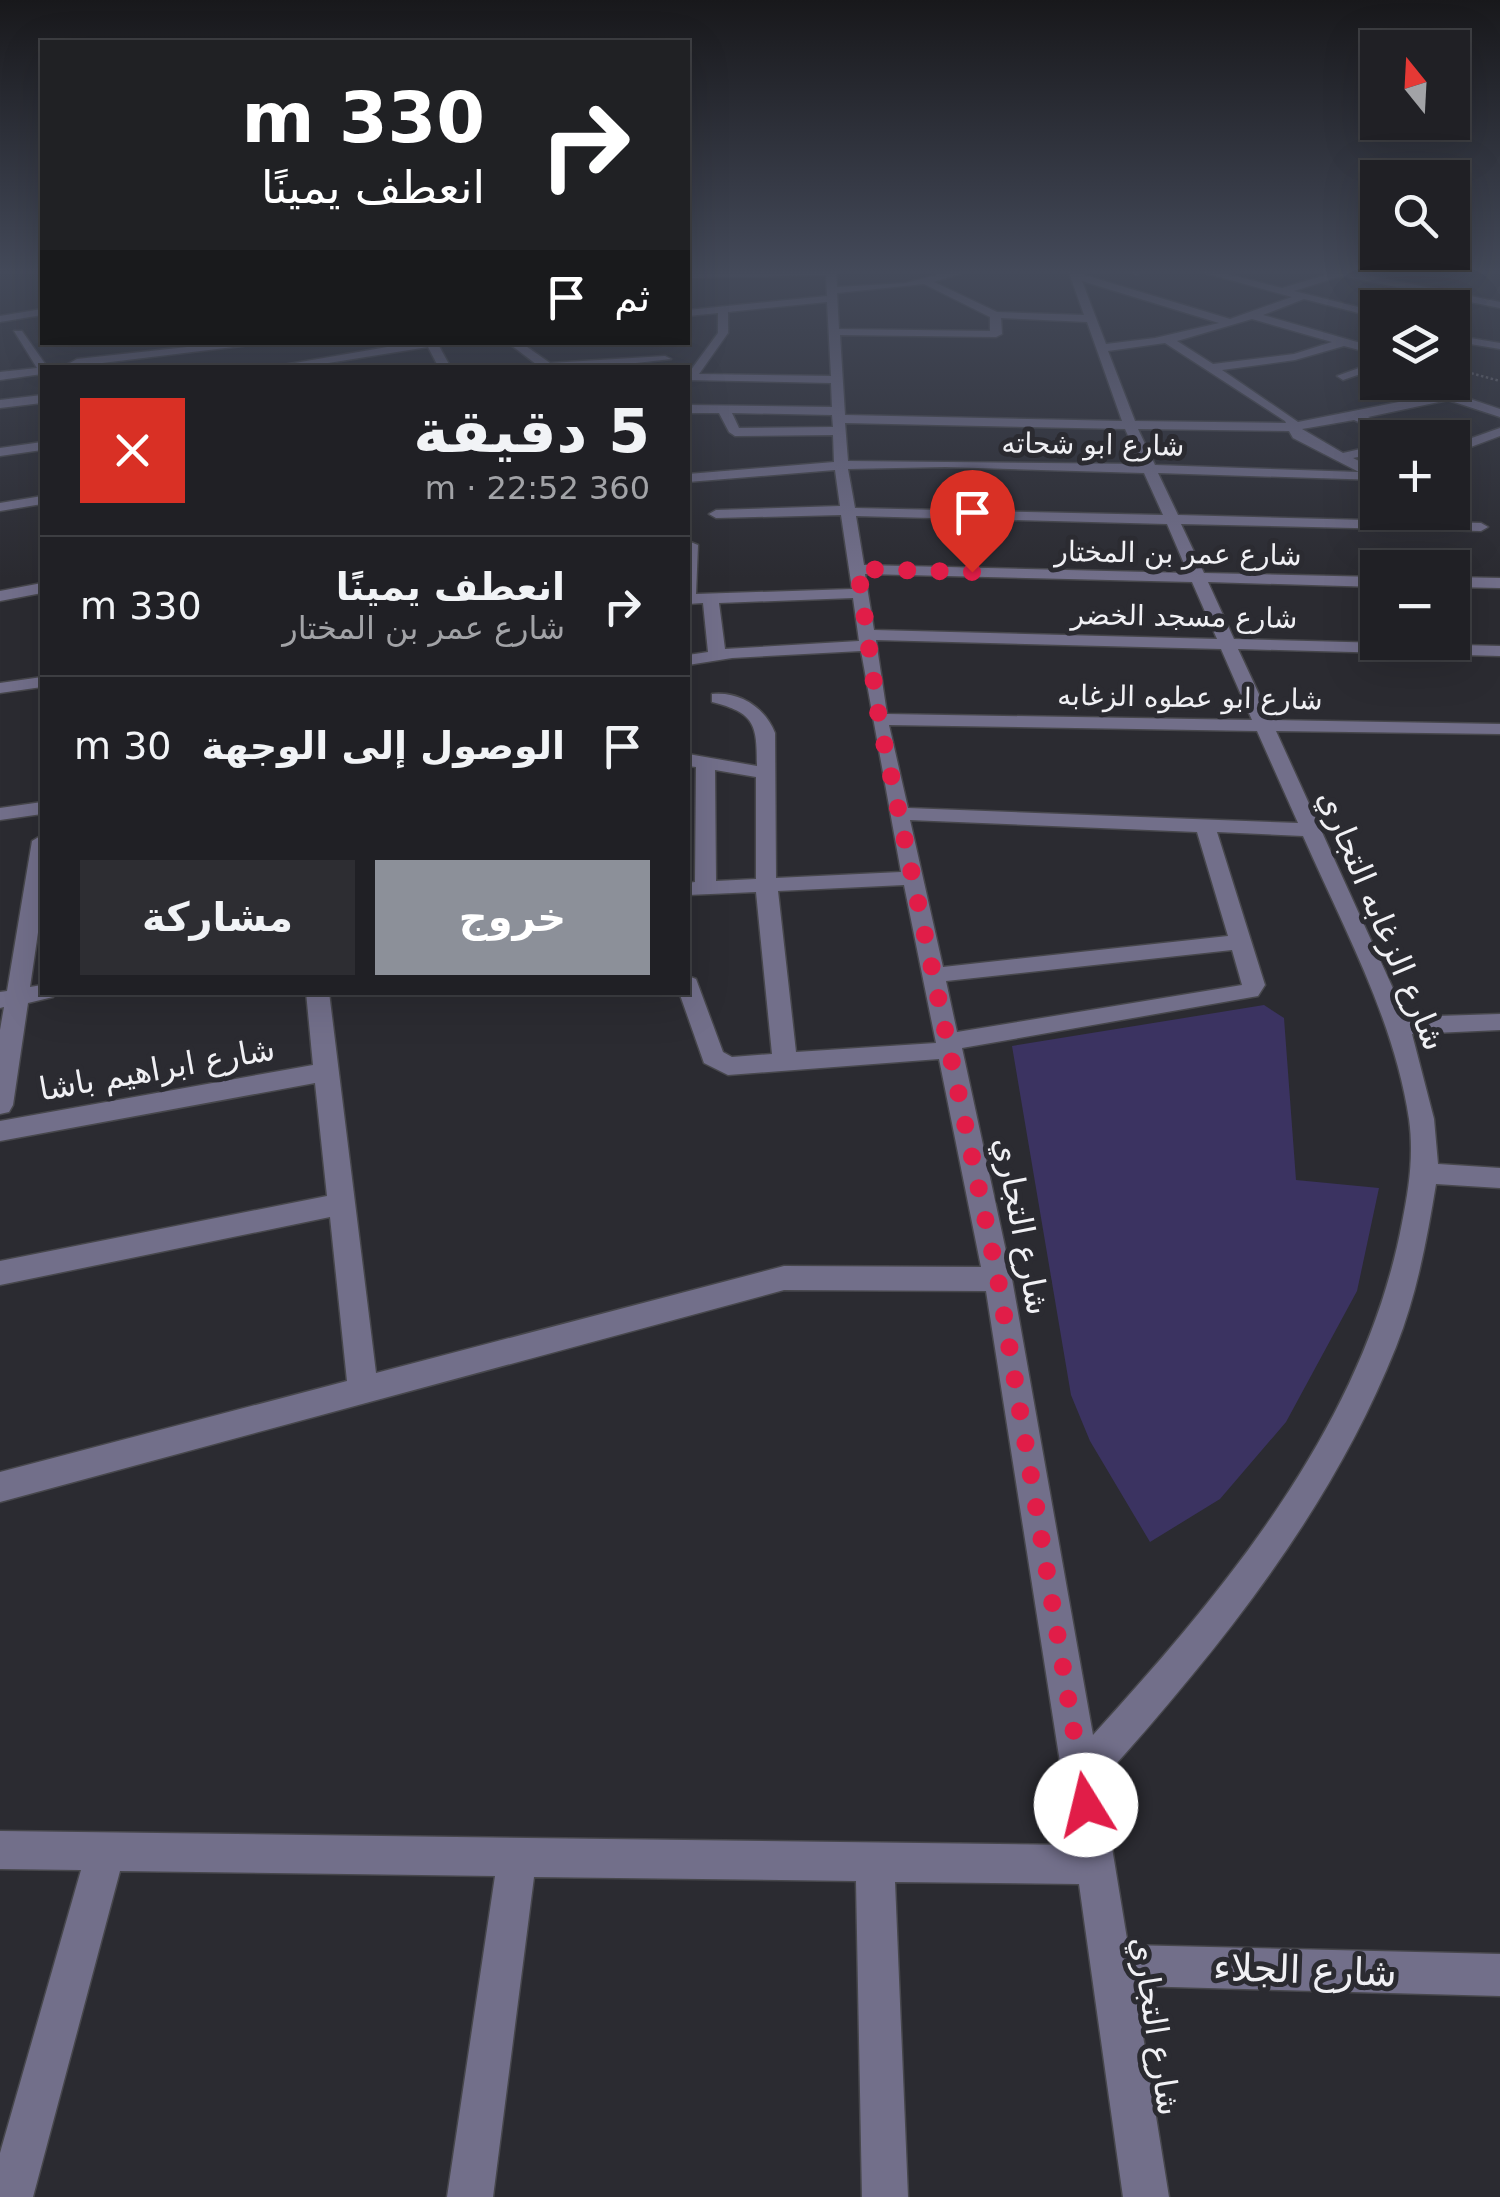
<!DOCTYPE html>
<html lang="ar">
<head>
<meta charset="utf-8">
<style>
	:root { --surface:#202025; --page:#2d2d32; --text:#f1f3f6; --muted:#a2a3a7; --line:#3d3e42; --accent:#8c9099 }
	body { margin:0; font-family:"DejaVu Sans","Noto Naskh Arabic",sans-serif; background:var(--page); color:var(--text); direction:rtl; height:100vh; display:flex; flex-direction:column; font-size:38px; white-space:nowrap }
	* { box-sizing:border-box; margin:0 }
	p { font-size:32px; color:var(--muted) }
	.icon { flex:none; width:55px; height:55px; fill:none; stroke:currentColor; stroke-width:2; stroke-linecap:round; stroke-linejoin:round }
	.map { position:relative; flex:1; overflow:hidden; direction:ltr }
	.details { position:absolute; left:40px; top:365px; width:650px; height:630px; display:flex; flex-direction:column; background:var(--surface); border-radius:0px; box-shadow:0 10px 40px #0002,0 0 0 2px var(--line); direction:rtl }
	.details>* { flex:none }
	.top-card { position:absolute; left:40px; top:40px; width:650px; height:305px; border-radius:0px; box-shadow:0 10px 40px #0002,0 0 0 2px var(--line); direction:rtl; background:#202124; color:#fff; overflow:hidden }
	.needle { width:65px; rotate:342deg }
	.buttons { position:absolute; left:1360px; top:30px; display:grid; gap:20px }
	.buttons a { display:grid; place-items:center; width:110px; height:110px; border-radius:0px; background:var(--surface); box-shadow:0 10px 40px #0002,0 0 0 2px var(--line); font-size:50px }
	.pin { position:absolute; display:grid; place-items:center; width:85px; height:85px; color:#fff; margin:-102px -42px; border-radius:50% 50% 50% 0; rotate:-45deg; box-shadow:0 0 10px #0007 }
	.pin .icon { rotate:45deg }
	.me { position:absolute; width:110px; margin:-55px; rotate:351deg; stroke-linejoin:round; filter:drop-shadow(0 0 8px #0008) }
	.turn { display:flex; align-items:center; gap:35px; height:210px; padding:0 40px; font-size:45px }
	.turn .icon { width:130px; height:130px; stroke-width:2.5 }
	.turn b { display:block; font-size:70px; line-height:85px }
	.then { display:flex; align-items:center; height:95px; padding:0 40px; background:#0003; gap:20px; font-size:38px }
	.round { display:grid; place-items:center; flex:none; width:105px; height:105px; border-radius:0px; background:var(--page) }
	.head { display:flex; align-items:center; justify-content:space-between; height:170px; padding:0 40px }
	h1 { font-size:60px; font-weight:700; line-height:75px }
	.cta { display:flex; gap:20px; margin-top:auto; padding:20px 40px }
	.cta a { flex:1; height:115px; border-radius:0px; background:var(--accent); color:#fff; font-size:40px; font-weight:700; line-height:115px; text-align:center }
	.cta a+a { background:var(--page); color:var(--text) }
	ul { padding:0; list-style:none }
	li { display:flex; align-items:center; gap:30px; height:140px; padding:0 40px; border-top:2px solid var(--line) }
	li div { flex:1 }
	li b { display:block; font-size:38px }
	li em { font-style:normal }
	.map>svg:first-child { display:block }
	.green { fill:#3b3361 }
	.lines { fill:none; stroke-linecap:round; stroke-linejoin:round }
	.minor-casing { stroke:#47474c; stroke-width:3 }
	.path { stroke:#6e6e74; stroke-width:2.5; stroke-dasharray:2.5 2.5; stroke-linecap:butt }
	.minor { fill:#726f8a; fill-rule:evenodd }
	.route { stroke:#e11d48; stroke-width:18; stroke-dasharray:0 32.4 }
	.labels { text-anchor:middle; stroke-width:10; stroke-linejoin:round; paint-order:stroke }
	.far-street-label { font-size:28px; fill:#f0f0f4; stroke:#2b2b31 }
	.street-label { font-size:32px; fill:#f0f0f4; stroke:#2b2b31 }
	.near-street-label { font-size:38px; fill:#f0f0f4; stroke:#2b2b31 }
</style>
</head>
<body>
<div class="map">
<svg width="1500" height="2197" viewBox="0 0 1500 2197">
	<rect width="100%" height="100%" fill="#2b2b31"/>
	<path class="green" d="M1264 1005 1284 1018 1296 1180 1379 1188 1357 1291 1286 1422 1220 1499 1150 1542 1090 1441 1071 1395 1012 1046Z"/>
	<g class="lines">
		<g class="minor-casing">
			<path id="minor" d="M709 270H836L837 287 906 283 954 270H971L934 282 997 312 1084 315 1068 270 1230 319 1292 297 1194 270H1212L1282 288 1342 270 1500 302V308L1341 276 1294 291 1378 312V318L1304 299 1263 315 1378 348V355L1344 346 1295 360 1222 370 1298 422 1434 395 1400 382H1419L1500 409V417L1448 400 1368 417 1414 438H1396L1354 420 1302 429 1343 453 1378 445V453L1353 458 1375 469 1378 480 1158 473 1178 515 1481 523 1488 527 1481 531 1181 524 1204 573 1378 577V587L1208 582 1234 639 1500 646V656L1238 649 1271 720 1500 724V734L1276 731 1406 1017 1500 1014V1030L1412 1034 1434 1119 1438 1164 1500 1168V1188L1436 1184C1427 1239 1417 1294 1396 1347 1330 1513 1218 1650 1101 1781L1128 1945 1500 1954V1996L1135 1986 1169 2197H1123L1079 1884 895 1882 908 2197H862L856 1881 534 1877 493 2197H447L495 1876 120 1871 33 2197H0V2153L81 1870 0 1869V1831L1073 1845 986 1291 784 1290 0 1502V1472L347 1381 330 1217 0 1285V1261L327 1196 315 1083 0 1141V1121L313 1065 306 992H329L376 1373 784 1266 981 1267 939 1059 728 1075 704 1063 679 992H688V976L696 979 723 1052 732 1057 772 1054 756 892 688 895V883L695 882 696 767 688 766V754L757 766C757 724 755 713 712 702V694C739 691 765 707 775 733L776 878 901 872 861 651 732 658 688 665V655L708 652 703 603 688 604V541L698 545 696 594 852 589 841 515 716 518 709 514 716 510 840 506 835 470 688 482V474L834 462 833 435 735 436 729 432 719 413H688V405L832 407 831 383 688 380V374L718 333V313L688 316V310L827 296 826 275 688 278V272ZM1082 281 1219 323 1155 338 1106 344ZM924 284 990 317V331L839 329 837 293ZM827 302 831 376 699 374 728 333V312ZM1001 318 1087 322 1122 421 845 415 840 335 996 337 1002 334ZM1252 319 1332 342 1294 354 1213 364 1177 341ZM1165 343 1285 421 1286 423 1135 421 1108 351ZM732 413 832 415 833 427 739 428ZM845 423 1125 429 1141 464 848 461ZM1138 429 1289 431 1293 438 1359 472 1155 465ZM945 467 1144 473 1163 515 855 508 848 469ZM856 516 1167 524 1188 573 864 565ZM865 574 1192 582 1217 639 874 630ZM853 598 859 641 725 649 719 603ZM876 640 1221 649 1252 720 887 714ZM889 725 1257 731 1298 823 908 808ZM715 770 756 777V879L716 881ZM910 820 1197 832 1228 936 943 967ZM1217 832 1303 836C1343 927 1394 1019 1409 1119 1414 1155 1409 1188 1402 1223 1364 1424 1227 1588 1093 1735L1012 1279 962 1048 1258 996 1265 985ZM904 885 936 1043 796 1052 778 891ZM1232 950 1242 985 957 1032 946 981Z
				M1126 270H1140L1141 272 1136 275Z
				M42 309V315L0 322V316Z
				M14 331H22L48 368H42V374L0 380V372L37 368Z
				M1452 335 1500 343V349L1452 341Z
				M233 342H275L61 368 77 359Z
				M416 342H446L439 346 451 368H439L428 347 297 368H266Z
				M507 342H520L550 363 665 356 671 359 592 368H529L536 364Z
				M1378 361V368L1343 380 1337 376Z
				M42 395V403L0 408V400Z
				M1500 428V436L1452 454V445Z
				M42 442V450L0 456V448Z
				M42 496V504L0 511V503Z
				M1452 577 1500 578V588L1452 587Z
				M42 583V593L0 601V591Z
				M42 677V687L0 693V683Z
				M42 802V814L0 820V808Z
				M42 835V905L30 987 42 985V992H56L53 997 28 1003 13 1105 9 1112 0 1114V1030L4 1007 0 1008V992L7 991 32 841Z"/>
		</g>
		<path class="path" d="M1452 368 1500 381"/>
		<use href="#minor" class="minor"/>
	</g>
	<linearGradient id="sky" x2="0" y2="1"><stop stop-color="#18181b"/><stop offset="0.47" stop-color="#444a5a"/><stop offset="1" stop-color="#444a5a" stop-opacity="0"/></linearGradient>
	<rect width="1500" height="578" fill="url(#sky)"/>
	<g class="lines">
		<path class="route" d="M972 572 858 569 879 719 998 1279 1086 1805"/>
	</g>
	<g class="labels">
		<g class="far-street-label">
			<text transform="translate(1093 444) rotate(1)" y="10">شارع ابو شحاته</text>
			<text transform="translate(1178 553) rotate(1)" y="10">شارع عمر بن المختار</text>
			<text transform="translate(1184 616) rotate(1)" y="10">شارع مسجد الخضر</text>
			<text transform="translate(1190 697) rotate(1)" y="10">شارع ابو عطوه الزغابه</text>
		</g>
		<g class="street-label">
			<text transform="translate(1382 920) rotate(67)" y="11">شارع الزغابه التجاري</text>
			<text transform="translate(157 1069) rotate(-10)" y="11">شارع ابراهيم باشا</text>
			<text transform="translate(1022 1226) rotate(79)" y="11">شارع التجاري</text>
			<text transform="translate(1156 2026) rotate(81)" y="11">شارع التجاري</text>
		</g>
		<g class="near-street-label">
			<text transform="translate(1305 1970) rotate(2)" y="13">شارع الجلاء</text>
		</g>
	</g>
</svg>
<div class="buttons">
<a><svg class="needle" viewBox="-14 -14 28 28"><path d="M0-13l5 13h-10z" fill="#e53935"/><path d="M0 13l5-13h-10z" fill="#a2a3a7"/></svg></a>
<a><svg class="icon" aria-label="search" viewBox="0 0 24 24"><circle cx="10" cy="10" r="6"/><path d="M15 15l6 6"/></svg></a>
<a><svg class="icon" aria-label="layers" viewBox="0 0 24 24"><path d="M12 4l9 5-9 5-9-5zM3 14l9 5 9-5"/></svg></a>
<a>+</a>
<a>−</a>
</div>
<div class="pin" style="left:972px;top:572px;background:#d93025"><svg class="icon" aria-label="arrive" viewBox="0 0 24 24"><path d="M6 21V4h12l-3 4 3 4H6"/></svg></div>
<svg class="me" style="left:1086px;top:1805px" viewBox="-20 -20 40 40"><circle r="19" fill="#fff"/><path d="M0-13L10 11 0 6-10 11z" fill="#e11d48"/></svg>
<div class="top-card">
<div class="turn"><svg class="icon" aria-label="right" viewBox="0 0 24 24"><path d="M7 20v-9h11M14 6l5 5-5 5"/></svg><div><b>330 m</b>انعطف يمينًا</div></div>
<div class="then">ثم<svg class="icon" aria-label="arrive" viewBox="0 0 24 24"><path d="M6 21V4h12l-3 4 3 4H6"/></svg></div>
</div>
<section class="details">
<div class="head"><div><h1>5 دقيقة</h1><p>360 m · 22:52</p></div><a class="round" style="background:#d93025;color:#fff"><svg class="icon" aria-label="close" viewBox="0 0 24 24"><path d="M6 6l12 12M18 6L6 18"/></svg></a></div>
<ul>
<li><svg class="icon" aria-label="right" viewBox="0 0 24 24"><path d="M7 20v-9h11M14 6l5 5-5 5"/></svg><div><b>انعطف يمينًا</b><p>شارع عمر بن المختار</p></div><em>330 m</em></li>
<li><svg class="icon" aria-label="arrive" viewBox="0 0 24 24"><path d="M6 21V4h12l-3 4 3 4H6"/></svg><div><b>الوصول إلى الوجهة</b></div><em>30 m</em></li>
</ul>
<div class="cta"><a>خروج</a><a>مشاركة</a></div>
</section>
</div>
</body>
</html>
